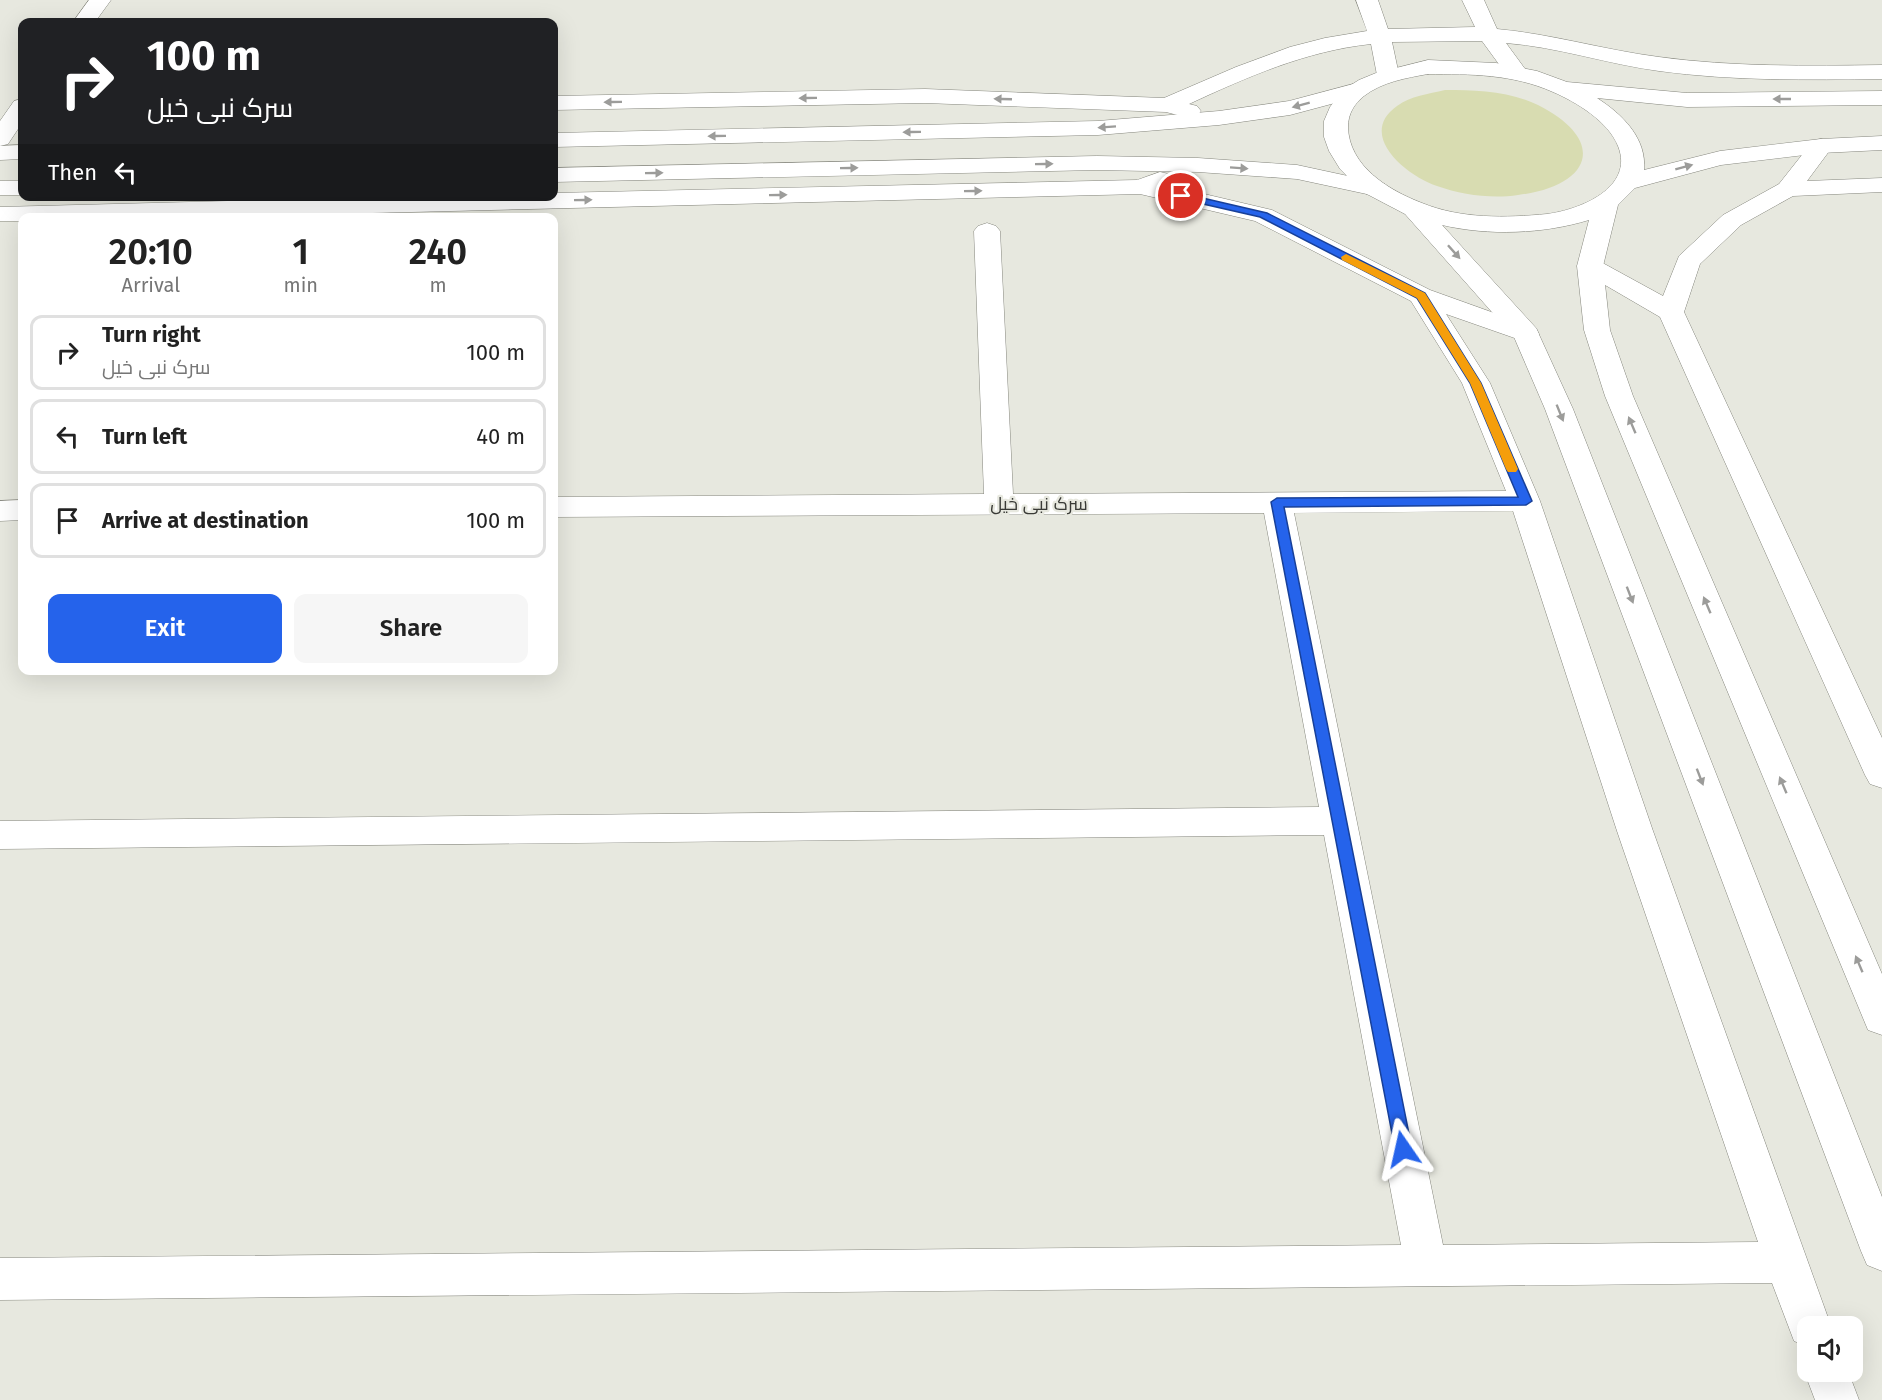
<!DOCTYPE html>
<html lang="en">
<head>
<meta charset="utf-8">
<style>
	:root { --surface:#fff; --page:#f6f6f6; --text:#222; --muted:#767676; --line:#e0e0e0; --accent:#2563eb }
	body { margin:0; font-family:"Fira Sans",Cairo,sans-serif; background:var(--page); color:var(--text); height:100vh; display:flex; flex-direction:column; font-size:22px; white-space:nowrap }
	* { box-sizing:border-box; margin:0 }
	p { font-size:20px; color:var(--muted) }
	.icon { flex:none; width:33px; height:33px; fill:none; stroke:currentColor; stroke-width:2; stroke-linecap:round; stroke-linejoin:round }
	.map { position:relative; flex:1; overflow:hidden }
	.side { position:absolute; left:18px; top:213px; width:540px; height:462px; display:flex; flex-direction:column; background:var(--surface); border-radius:12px; box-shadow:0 6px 24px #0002 }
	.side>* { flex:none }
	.guide { position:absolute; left:18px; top:18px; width:540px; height:183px; border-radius:12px; box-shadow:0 6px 24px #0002; background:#202124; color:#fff; overflow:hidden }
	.controls { position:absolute; left:1797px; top:1316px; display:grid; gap:12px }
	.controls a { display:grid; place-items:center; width:66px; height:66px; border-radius:12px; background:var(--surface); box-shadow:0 6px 24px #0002; font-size:30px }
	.pin { position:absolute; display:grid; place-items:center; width:51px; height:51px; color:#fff; margin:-26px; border:3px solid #fff; border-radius:50%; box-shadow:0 2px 6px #0007 }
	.me { position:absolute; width:66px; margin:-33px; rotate:349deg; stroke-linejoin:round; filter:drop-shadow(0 0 4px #0008) }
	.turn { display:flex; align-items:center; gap:21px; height:126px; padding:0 30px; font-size:27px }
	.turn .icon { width:78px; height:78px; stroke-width:2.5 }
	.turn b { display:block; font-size:42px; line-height:51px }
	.then { display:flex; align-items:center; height:57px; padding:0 30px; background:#0003; gap:12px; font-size:22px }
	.eta { display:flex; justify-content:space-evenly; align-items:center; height:102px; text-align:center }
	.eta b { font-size:36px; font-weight:600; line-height:42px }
	.primary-button { display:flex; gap:12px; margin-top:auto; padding:12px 30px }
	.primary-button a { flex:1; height:69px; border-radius:12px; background:var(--accent); color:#fff; font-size:24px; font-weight:600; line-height:69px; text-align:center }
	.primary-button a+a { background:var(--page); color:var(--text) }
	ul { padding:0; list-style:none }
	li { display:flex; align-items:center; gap:18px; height:75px; margin:0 12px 9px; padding:0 18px; border:3px solid var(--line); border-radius:12px }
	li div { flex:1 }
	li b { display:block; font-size:22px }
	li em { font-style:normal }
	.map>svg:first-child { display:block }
	.green { fill:#d8dcb1 }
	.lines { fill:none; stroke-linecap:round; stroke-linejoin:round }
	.minor-casing { stroke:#85867d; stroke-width:1 }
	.major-casing { stroke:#85867d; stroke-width:1 }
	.highway-casing { stroke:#85867d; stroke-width:1 }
	.minor { fill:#fff; fill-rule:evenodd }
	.major { fill:#fff; fill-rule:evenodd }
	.highway { fill:#fff; fill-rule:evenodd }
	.oneway { fill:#9c9c9a }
	.route { fill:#2563eb; stroke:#184099; stroke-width:1.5 }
	.slow { fill:#f59e0b }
	.labels { text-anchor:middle; stroke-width:4.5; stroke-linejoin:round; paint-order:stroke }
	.street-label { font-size:18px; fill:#393a36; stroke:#e7e8df }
</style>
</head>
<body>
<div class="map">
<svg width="1882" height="1400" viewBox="0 0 1882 1400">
	<rect width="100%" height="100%" fill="#e7e8df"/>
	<path class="green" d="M1445 90C1476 90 1509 91 1538 105 1609 141 1591 186 1518 195 1492 199 1462 195 1437 186 1407 176 1356 135 1397 106 1411 96 1428 94 1445 90Z"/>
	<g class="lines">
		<g class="minor-casing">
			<path id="minor" d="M89 0H111L95 22H73Z
				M1356 0H1378L1388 29 1475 27 1462 0H1484L1497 29C1552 34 1604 50 1659 57 1732 67 1808 66 1882 65V79C1808 80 1732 81 1659 71 1607 64 1558 47 1506 43L1528 73 1525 78 1517 80 1509 78 1482 41 1392 42 1399 75 1396 80 1388 82 1380 80 1377 75 1371 44C1306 51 1247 77 1189 104L1197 106 1201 111 1197 116 1189 118 1166 112 925 103 554 110V96L925 89 1164 98 1236 67 1290 47 1325 38 1367 31Z
				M22 99V123L8 144 0 146V121L14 101Z
				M1821 139 1829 141 1833 146 1807 181 1882 178V192L1793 196 1741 225 1700 264 1684 312 1882 738V788L1870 784 1865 775 1660 317 1581 271 1577 266 1581 261 1590 258 1599 261 1663 296 1679 256 1723 215 1779 184 1813 141Z
				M1160 172 1169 174 1172 179 1166 185 1272 210 1430 290 1536 328 1539 334 1536 340 1526 342 1446 314 1490 383 1540 501 1653 831 1831 1326H1808V1347L1794 1341 1772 1283 0 1300V1258L1401 1245 1324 835 0 849V821L1319 807 1264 513 554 517V497L984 494 974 231 978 226 987 223 996 226 1000 231 1013 494 1506 491 1462 383 1411 301 1255 221 1140 194 168 218H22V221H0V207L425 196H554V193L1137 180ZM1513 511 1617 831 1758 1242 1443 1245 1294 513Z
				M22 500V520L0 521V501Z
				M1808 1362V1371H1848L1859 1400H1815L1804 1371Z"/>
		</g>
		<g class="major-casing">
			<path id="major" d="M1357 83 1365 85 1368 90 1365 95 1290 115 1219 125 1098 135 554 147V133L1098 121 1219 111 1289 101Z
				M22 145V159L0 160V146Z
				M1097 156 1198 158 1297 165 1385 184 1388 189 1385 194 1376 196 1297 179 1198 172 1097 170 554 182V168Z
				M0 181H22V195H0Z"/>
		</g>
		<g class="highway-casing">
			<path id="highway" d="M1428 60 1496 63 1537 71 1567 82 1687 93 1882 91V105L1687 107 1597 98C1622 114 1647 138 1644 170L1720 151 1821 139 1882 136V150L1821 153 1721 165 1635 188 1618 205 1603 266 1610 330 1633 396 1882 974V1035L1868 1030 1863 1018 1605 396 1584 330 1577 266 1589 220C1543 234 1489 236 1442 225L1536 328 1573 409 1882 1197V1271L1867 1265 1861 1251 1545 409 1514 337 1405 214 1363 192 1340 169 1329 151 1324 137V121L1330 107 1343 90 1359 80 1376 73ZM1428 74C1470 74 1513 74 1553 92 1576 102 1608 121 1618 146 1635 188 1579 210 1547 214 1506 218 1461 219 1422 203 1388 190 1349 166 1348 127 1348 114 1354 104 1364 96 1382 82 1406 78 1428 74Z"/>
		</g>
		<use href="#minor" class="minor"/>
		<use href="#major" class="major"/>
		<use href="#highway" class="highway"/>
	</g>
	<defs><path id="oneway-solid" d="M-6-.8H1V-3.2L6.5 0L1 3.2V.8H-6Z" transform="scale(1.5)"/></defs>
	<g class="oneway">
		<use href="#oneway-solid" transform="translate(808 98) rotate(179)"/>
		<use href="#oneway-solid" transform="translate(1003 99) rotate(-178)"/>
		<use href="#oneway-solid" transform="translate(1782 99) rotate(180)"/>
		<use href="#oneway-solid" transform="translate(613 102) rotate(179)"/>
		<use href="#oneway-solid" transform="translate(1301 105) rotate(165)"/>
		<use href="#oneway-solid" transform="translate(1107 127) rotate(176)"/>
		<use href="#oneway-solid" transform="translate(912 132) rotate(179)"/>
		<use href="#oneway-solid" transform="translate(717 136) rotate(179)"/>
		<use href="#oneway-solid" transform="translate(1044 164) rotate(-1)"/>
		<use href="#oneway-solid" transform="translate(1684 167) rotate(-15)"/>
		<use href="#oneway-solid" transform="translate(849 168) rotate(-1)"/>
		<use href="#oneway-solid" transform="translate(1239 168) rotate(4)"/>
		<use href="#oneway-solid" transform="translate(654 173) rotate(-1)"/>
		<use href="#oneway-solid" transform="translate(973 191) rotate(-1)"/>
		<use href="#oneway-solid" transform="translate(778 195) rotate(-1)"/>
		<use href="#oneway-solid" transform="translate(583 200) rotate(-1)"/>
		<use href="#oneway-solid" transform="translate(1454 252) rotate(48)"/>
		<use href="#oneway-solid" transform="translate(1560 413) rotate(68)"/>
		<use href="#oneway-solid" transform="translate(1632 425) rotate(-113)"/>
		<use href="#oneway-solid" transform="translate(1630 595) rotate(69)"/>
		<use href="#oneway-solid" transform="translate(1707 605) rotate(-113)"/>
		<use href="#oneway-solid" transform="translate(1700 777) rotate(69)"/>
		<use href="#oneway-solid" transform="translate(1783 785) rotate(-113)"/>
		<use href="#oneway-solid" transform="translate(1859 964) rotate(-113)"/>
	</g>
	<path class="route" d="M1181 193 1267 213 1425 293 1481 383 1532 501 1526 505 1284 507 1412 1149 1409 1155 1403 1157 1397 1155 1395 1149 1271 502 1277 498 1518 497 1470 383 1417 298 1260 217 1177 198 1176 196Z"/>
	<path class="slow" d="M1346 254 1425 293 1481 383 1518 469 1516 472H1508L1506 469 1470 383 1417 298 1342 260 1341 257Z"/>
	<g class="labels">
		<g class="street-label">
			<text x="1039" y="510">سرک نبی خیل</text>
		</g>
	</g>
</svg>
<div class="controls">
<a><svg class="icon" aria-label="sound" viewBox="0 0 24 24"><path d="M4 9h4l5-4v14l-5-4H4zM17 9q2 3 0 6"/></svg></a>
</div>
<div class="pin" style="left:1181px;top:196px;background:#d93025"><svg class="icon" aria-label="arrive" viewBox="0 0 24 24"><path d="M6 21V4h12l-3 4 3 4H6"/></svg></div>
<svg class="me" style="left:1403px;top:1149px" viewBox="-20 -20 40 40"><path d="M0-17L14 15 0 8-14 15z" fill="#2563eb" stroke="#fff" stroke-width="4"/></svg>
<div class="guide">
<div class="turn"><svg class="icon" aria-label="right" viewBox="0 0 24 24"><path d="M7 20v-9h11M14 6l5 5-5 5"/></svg><div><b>100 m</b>سرک نبی خیل</div></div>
<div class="then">Then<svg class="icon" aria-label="left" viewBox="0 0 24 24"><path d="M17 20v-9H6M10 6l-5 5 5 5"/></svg></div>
</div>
<section class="side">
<div class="eta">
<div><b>20:10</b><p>Arrival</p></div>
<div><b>1</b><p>min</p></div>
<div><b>240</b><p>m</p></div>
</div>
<ul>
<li><svg class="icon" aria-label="right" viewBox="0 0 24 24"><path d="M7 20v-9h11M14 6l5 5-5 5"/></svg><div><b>Turn right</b><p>سرک نبی خیل</p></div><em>100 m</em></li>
<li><svg class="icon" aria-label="left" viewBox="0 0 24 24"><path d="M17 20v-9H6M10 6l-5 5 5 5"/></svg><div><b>Turn left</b></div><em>40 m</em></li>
<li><svg class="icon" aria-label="arrive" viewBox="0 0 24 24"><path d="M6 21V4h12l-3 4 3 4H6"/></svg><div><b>Arrive at destination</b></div><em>100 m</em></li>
</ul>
<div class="primary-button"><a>Exit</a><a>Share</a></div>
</section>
</div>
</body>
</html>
